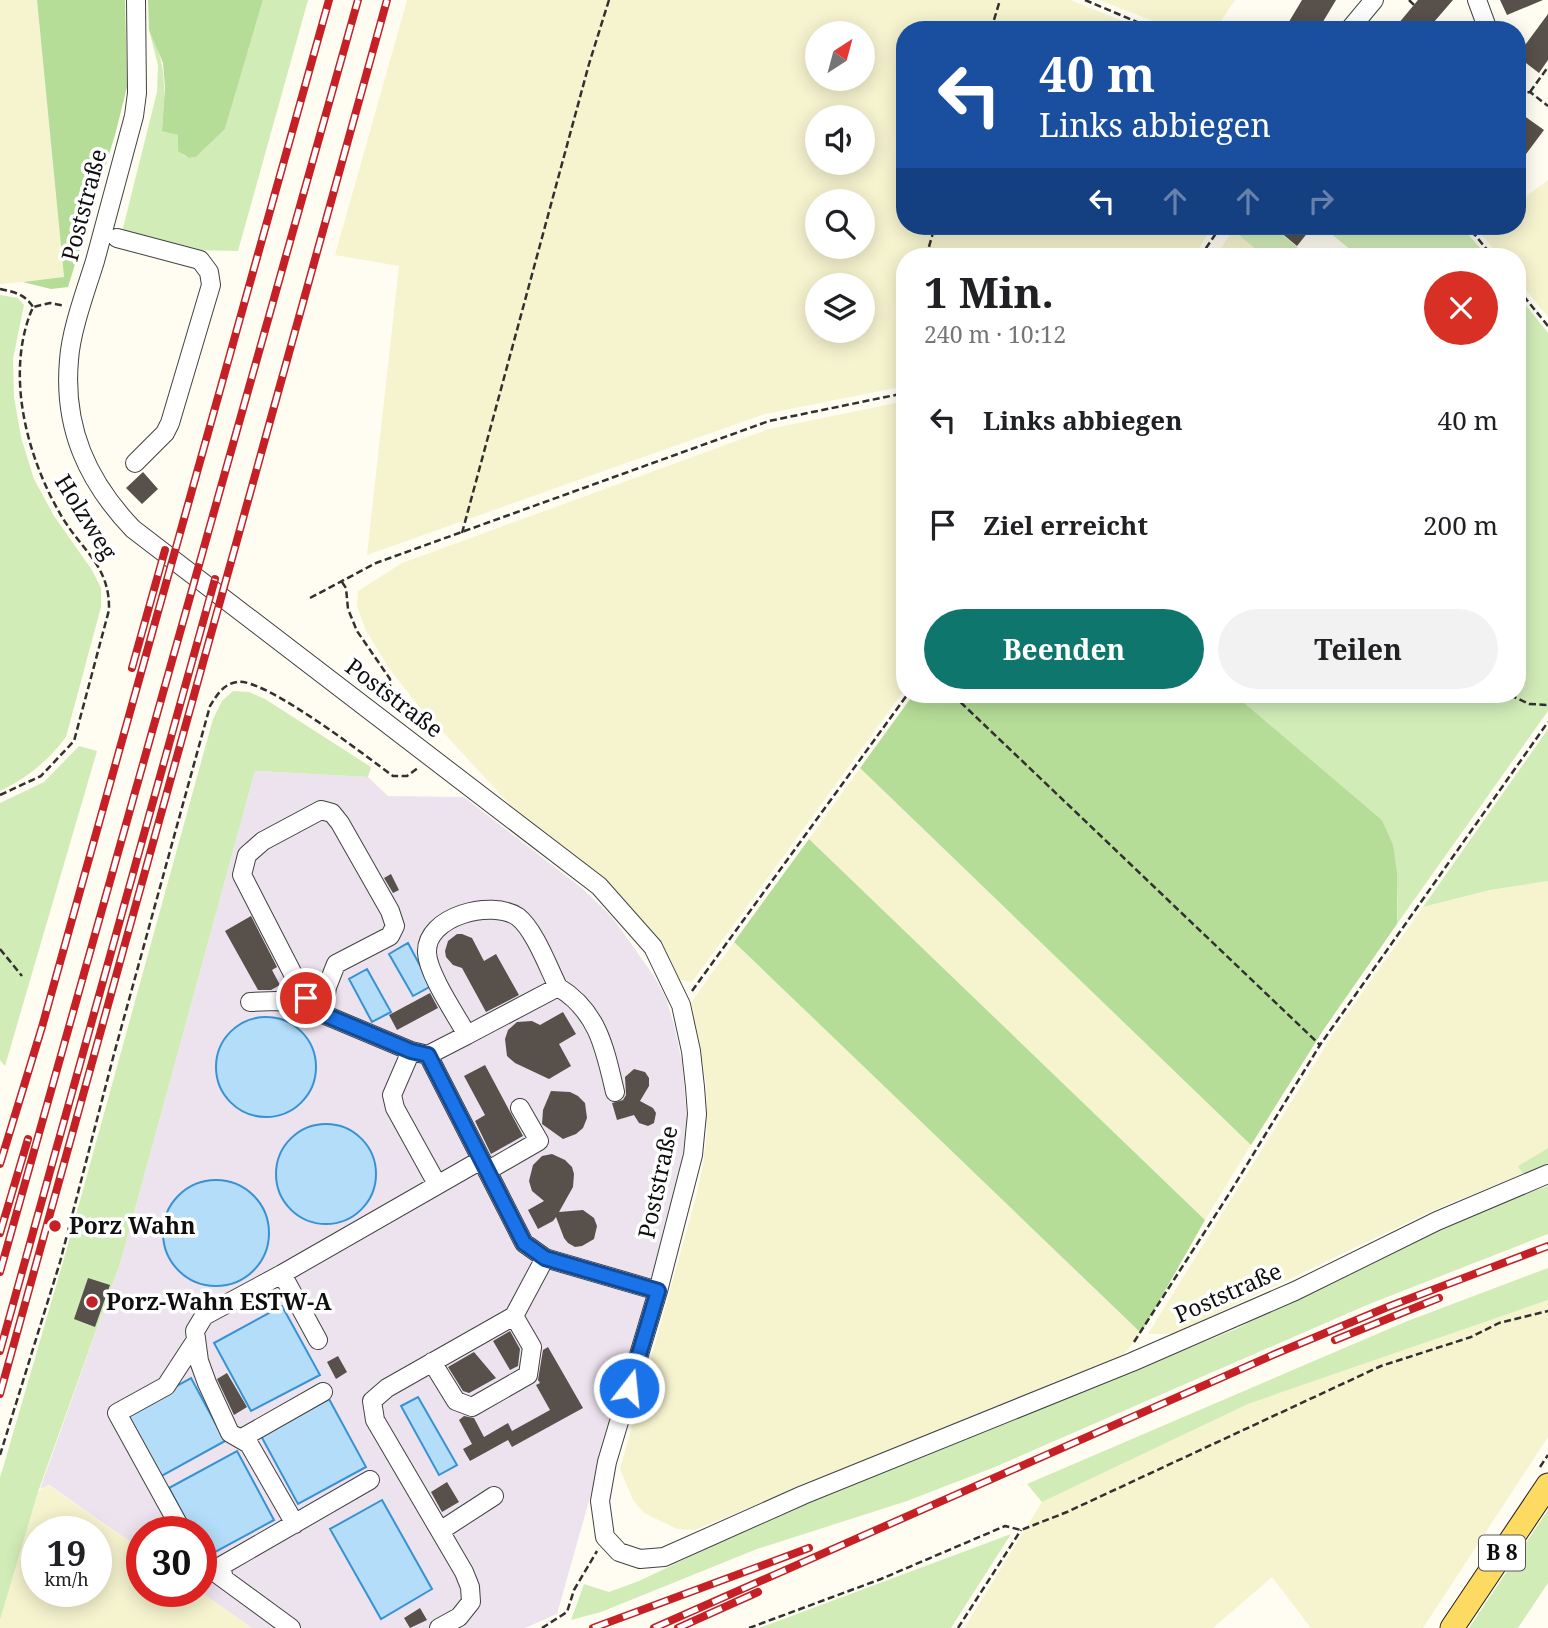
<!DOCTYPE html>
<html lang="de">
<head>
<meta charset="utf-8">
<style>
	:root { --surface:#fff; --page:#f2f2f2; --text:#202124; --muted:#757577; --accent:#0f766e }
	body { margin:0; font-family:"Noto Serif",serif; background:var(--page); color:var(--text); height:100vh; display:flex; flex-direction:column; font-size:26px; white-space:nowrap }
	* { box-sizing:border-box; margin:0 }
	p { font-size:23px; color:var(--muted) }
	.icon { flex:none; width:38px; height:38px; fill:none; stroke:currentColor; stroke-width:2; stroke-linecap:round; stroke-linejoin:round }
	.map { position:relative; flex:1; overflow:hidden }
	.sheet { position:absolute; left:896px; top:248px; width:630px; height:455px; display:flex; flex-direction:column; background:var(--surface); border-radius:28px; box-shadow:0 4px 18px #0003 }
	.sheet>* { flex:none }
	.top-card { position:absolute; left:896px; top:21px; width:630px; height:214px; border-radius:28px; box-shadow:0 4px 18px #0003; background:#1a4fa0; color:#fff; overflow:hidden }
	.needle { width:46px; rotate:36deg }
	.tools { position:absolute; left:805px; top:21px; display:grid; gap:14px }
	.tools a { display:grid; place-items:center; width:70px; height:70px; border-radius:50%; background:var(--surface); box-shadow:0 4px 18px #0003; font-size:35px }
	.speed { position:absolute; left:21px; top:1516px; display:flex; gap:14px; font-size:35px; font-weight:700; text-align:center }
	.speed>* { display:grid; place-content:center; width:91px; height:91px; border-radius:50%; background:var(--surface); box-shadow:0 4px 18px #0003; line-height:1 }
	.speed small { font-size:18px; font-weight:400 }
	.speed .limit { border:10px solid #d22; background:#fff; color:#111 }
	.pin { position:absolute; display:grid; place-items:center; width:60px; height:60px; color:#fff; margin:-30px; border:4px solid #fff; border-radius:50%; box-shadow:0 2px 7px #0007 }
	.me { position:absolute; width:77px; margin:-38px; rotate:16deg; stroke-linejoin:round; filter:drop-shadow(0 0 5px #0008) }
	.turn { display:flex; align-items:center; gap:24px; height:147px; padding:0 28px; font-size:32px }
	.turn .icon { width:91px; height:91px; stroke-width:2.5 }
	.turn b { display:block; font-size:49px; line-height:60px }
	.lanes { display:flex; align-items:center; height:66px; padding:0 28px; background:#0003; justify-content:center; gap:35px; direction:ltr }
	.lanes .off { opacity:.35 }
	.round { display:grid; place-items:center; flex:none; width:74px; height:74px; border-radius:37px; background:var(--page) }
	.head { display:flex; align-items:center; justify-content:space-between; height:119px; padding:0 28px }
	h1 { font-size:42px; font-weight:700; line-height:52px }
	.button { display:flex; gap:14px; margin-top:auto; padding:14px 28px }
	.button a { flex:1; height:80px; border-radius:42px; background:var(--accent); color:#fff; font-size:28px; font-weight:700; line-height:80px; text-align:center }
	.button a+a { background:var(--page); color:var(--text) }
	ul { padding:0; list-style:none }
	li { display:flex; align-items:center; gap:21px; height:105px; padding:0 28px }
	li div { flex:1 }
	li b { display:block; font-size:26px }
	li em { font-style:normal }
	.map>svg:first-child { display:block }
	.industrial { fill:#ede3ee }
	.farmland { fill:#f6f4cf; fill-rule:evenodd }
	.green { fill:#d2ecb8 }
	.forest { fill:#b5dd97 }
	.water { fill:#b3ddf9; stroke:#3792d3; stroke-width:2 }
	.building { fill:#58504b }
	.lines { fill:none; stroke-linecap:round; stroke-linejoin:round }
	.minor-casing { stroke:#424242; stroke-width:20 }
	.major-casing { stroke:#202020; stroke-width:25 }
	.path { stroke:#313131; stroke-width:2.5; stroke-dasharray:7 3.5; stroke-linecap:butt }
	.minor { stroke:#fff; stroke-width:18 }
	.major { stroke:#fddb62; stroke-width:23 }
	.rail-casing { stroke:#c52025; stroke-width:8 }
	.rail { stroke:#fff; stroke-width:5; stroke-dasharray:16; stroke-linecap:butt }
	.route-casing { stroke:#114b97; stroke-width:18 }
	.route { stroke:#1a73e8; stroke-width:12 }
	.poi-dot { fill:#c52025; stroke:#fff; stroke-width:2.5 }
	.labels { text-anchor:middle; stroke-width:7; stroke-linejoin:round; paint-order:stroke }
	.shield { fill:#fff; stroke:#575757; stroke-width:2 }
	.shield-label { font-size:21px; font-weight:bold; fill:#0f0f0f }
	.street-label { font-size:23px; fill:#0f0f0f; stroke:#fff }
	.poi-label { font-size:23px; font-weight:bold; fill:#0f0f0f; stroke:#fff; text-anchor:start }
</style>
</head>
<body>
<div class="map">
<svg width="1548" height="1628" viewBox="0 0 1548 1628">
	<rect width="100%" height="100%" fill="#fffcf1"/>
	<path class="industrial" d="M255 771 368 777 388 796 464 797 583 889 612 917 654 976 666 998 674 1025 682 1062 687 1119 681 1168 673 1204 557 1614 525 1628H252L199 1591H201V1531H142V1550L49 1485 40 1489 120 1264Z"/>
	<path class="farmland" d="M0 0H37L64 278 0 284Z
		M407 0H1070L1145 30H905V226H1213L1193 257H905V386L765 414 367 555 399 266 335 255ZM817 33H863V79H817ZM817 117H863V163H817ZM817 201H863V247H817ZM817 285H863V331H817Z
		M1099 0H1235L1215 30H1166L1151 20Z
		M1548 180V317L1517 279V257H1500L1479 231 1485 226H1517V203Z
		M1233 230 1265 257H1215Z
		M905 401V689L692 982 680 980 644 922 623 898 601 877 513 808 417 704 391 671 366 631 357 606 358 591 402 563 769 429Z
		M860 768 1251 1145 1205 1220 809 839Z
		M1548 881V1148L1519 1166 1523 1174 1434 1210 1174 1334H1148L1333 1034 1423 907 1490 890Z
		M734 942 1141 1333 1122 1357 695 1530 677 1529 644 1513 633 1500 620 1469 697 1193 703 1164 707 1131 706 1084 698 1035 692 1011 688 1007Z
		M1548 1300V1437L1423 1628H1311L1272 1577 1213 1628H964L1042 1502 1248 1404Z
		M48 1485 142 1550V1591H199L252 1628H0V1620L38 1492ZM37 1531H96V1591H37Z"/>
	<path class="green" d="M263 0H308L238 251 186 250 122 232 157 92 158 65 149 30C168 66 165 91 162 130L178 135 183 155 189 158 196 157 225 129Z
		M1235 226H1272L1309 257H1265L1233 230Z
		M1322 226H1457L1467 233 1488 257H1359Z
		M1517 294 1548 333V711L1397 924C1398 886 1397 856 1382 820L1235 695H1517Z
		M0 295 18 298 24 305 13 359 14 397 21 437 34 479 54 516 92 570 101 588V607L66 737C48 761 27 778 0 791Z
		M233 691 249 692 265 699 371 767 368 777 255 771 120 1264 38 1492 0 1620V1478L63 1262 213 719 222 701Z
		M1548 729V881L1490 890 1423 907Z
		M79 746 97 751 5 1066 0 1060V803L44 782Z
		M1548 1148V1164L1523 1174 1518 1166Z
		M1548 1186V1234L1367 1305 995 1467 907 1501 757 1549 601 1612 571 1620 584 1584 609 1592 639 1581 767 1520 1236 1329 1320 1285 1483 1209Z
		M1548 1268V1300L1248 1404 1042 1502 1027 1484 1405 1322Z
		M1548 1510V1583L1518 1628H1469Z
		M1011 1534 951 1628H759Z"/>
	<path class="forest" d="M37 0H125L127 87 115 135 68 287 51 289 23 282 64 277Z
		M148 0H263L225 129 196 157 189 158 178 151V135L162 131 165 87 163 63 149 30Z
		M913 695H1235L1382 820 1393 845 1397 873V924L1324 1029 1251 1145 860 768Z
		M809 839 1205 1220 1141 1333 734 942Z"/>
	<path class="water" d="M408 943 431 986 413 996 389 954Z
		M367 969 391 1012 372 1022 349 979Z
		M216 1067a50 50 0 1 1 100 0a50 50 0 1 1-100 0Z
		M276 1174a50 50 0 1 1 100 0a50 50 0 1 1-100 0Z
		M163 1233a53 53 0 1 1 106 0a53 53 0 1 1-106 0Z
		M282 1306 320 1375 251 1411 214 1343Z
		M191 1378 225 1441 158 1478 124 1415Z
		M418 1397 457 1465 439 1475 401 1406Z
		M329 1399 366 1467 298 1504 261 1436Z
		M237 1451 274 1520 206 1557 201 1548V1531H192L169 1488Z
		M382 1500 432 1589 381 1619 330 1529Z"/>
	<path class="building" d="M1302 0H1336L1318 30H1295L1287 25Z
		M1418 0H1453L1427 30H1393Z
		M1500 0H1543L1507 15Z
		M1548 14V60L1539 73 1517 56Z
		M1523 115 1544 130 1517 166V123Z
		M1273 226H1313L1297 246Z
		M143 472 158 489 142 504 126 488Z
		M391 874 399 890 393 893 384 878Z
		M251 916 277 967 272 970 280 985 271 990H258L225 931Z
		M457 934H462L472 938 484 961 496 954 519 995 486 1012 462 968 453 965 446 957 445 951 448 941Z
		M430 993 438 1008 397 1030 389 1015Z
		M563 1012 576 1034 559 1044 571 1066 549 1079 515 1063 507 1056 505 1039 508 1030 517 1022 532 1021 540 1025Z
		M485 1065 523 1136 491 1154 475 1121 485 1115 464 1076Z
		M634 1069 645 1072 649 1078V1086L640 1101 653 1108 656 1113 654 1123 648 1126 639 1123 634 1115 617 1120 612 1103 623 1100 626 1095 625 1077Z
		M551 1091 570 1092 578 1096 585 1103 587 1118 583 1128 576 1134 563 1139 542 1124 543 1110Z
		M552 1154 565 1160 572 1167 574 1174 573 1187 559 1212 583 1210 594 1218 597 1226 594 1239 582 1246 575 1247 568 1243 564 1238 556 1217 553 1221 538 1229 528 1210 544 1201 532 1191 529 1181 533 1165 542 1156Z
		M88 1278 110 1285 95 1327 74 1319Z
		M510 1331 520 1349 518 1366 510 1370 493 1341Z
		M548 1347 583 1408 512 1447 508 1440 470 1461 463 1449 472 1444 459 1420 464 1416 474 1418 484 1437 508 1423 512 1431 550 1410 536 1385 540 1383 538 1380 543 1350Z
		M474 1352 496 1378 469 1393 463 1391 448 1367Z
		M338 1356 347 1372 336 1379 327 1362Z
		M227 1373 247 1407 234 1415 217 1379Z
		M447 1482 459 1502 442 1512 431 1492Z
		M420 1608 427 1620 410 1628 404 1618Z"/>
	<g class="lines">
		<g class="minor-casing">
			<path id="minor" d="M136 0 137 93 134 116C121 164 108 213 95 261 86 290 71 330 69 360 63 427 87 481 133 529L599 886 653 947 681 1005 691 1051 695 1087 697 1114 693 1155 658 1291 607 1462 600 1501 605 1537 619 1552 640 1559 664 1557 803 1495 1132 1362 1295 1291 1437 1221 1548 1174
				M1477 0 1488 30
				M1349 30 1374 0
				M117 238 200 260 209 272 211 285 170 423 165 433 135 463
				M558 987C598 1011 605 1049 615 1092
				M250 1002 277 1001 299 1004 411 1051 428 1055 524 1243 545 1258 658 1291
				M311 1009 242 875 247 855 263 841 321 810 332 813 340 823 390 911 395 926 390 936 336 964 327 987 323 1014
				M411 1051 392 1095 395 1108 437 1184
				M428 1055 467 1035C456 1015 428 974 427 953 425 916 492 899 518 917 534 929 549 969 558 987L467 1035
				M487 1171 539 1141 520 1108
				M282 1274 318 1340
				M432 1362 456 1401 472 1407 528 1375 532 1347 514 1316
				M242 1438 323 1392
				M295 1524 249 1444 230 1433 207 1383 199 1361 195 1331 204 1316 282 1274 481 1160
				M182 1531 117 1413 166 1386 196 1340
				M440 1531 494 1496
				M201 1562 224 1579
				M291 1628 224 1579 221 1566 370 1480
				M439 1628 459 1617 471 1602 470 1587 464 1572 375 1420 372 1401 387 1388 514 1316 545 1258"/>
		</g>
		<g class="major-casing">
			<path id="major" d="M1452 1628 1548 1485"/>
		</g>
		<path class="path" d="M1085 0 1156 30
			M1409 0 1414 5
			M991 30 1000 0
			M1530 92 1548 67
			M1517 93 1530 92 1548 106
			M1462 226 1475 235 1493 257
			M926 257 935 226
			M1200 257 1221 226
			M1517 288 1548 326
			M0 289C14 292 25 294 33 307
			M905 332 900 370 905 383
			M462 533 589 64 609 0
			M342 582 346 588 348 609 357 631 390 679V694L385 700
			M310 598 376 563 769 421 905 393
			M953 695 1320 1045
			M1510 695 1529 704 1548 705
			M0 795 41 776 74 741 109 610C110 566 83 552 62 517 27 458 4 373 33 307L50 303 65 306
			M0 949 22 976
			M692 991 907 695
			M1134 1342 1229 1194 1320 1045 1548 722
			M0 1455 60 1262 114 1054 210 706C217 695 223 684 237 682 264 677 367 757 393 776H407L418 768
			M1540 1467 1548 1455
			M542 1628 567 1612 574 1590 597 1551
			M749 1628 881 1579 1005 1526 1021 1530 1067 1512 1381 1366 1471 1337 1499 1323 1548 1311
			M958 1628 1021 1530"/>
		<use href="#minor" class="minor"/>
		<use href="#major" class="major"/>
		<g class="rail-casing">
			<path id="rail" d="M132 668 165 550
				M0 1164 42 1027 329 0
				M0 1233 28 1139
				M0 1272 358 0
				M1335 1340 1439 1298
				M0 1351 215 579
				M0 1394 387 0
				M593 1628 809 1548
				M654 1628 1275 1354 1390 1306 1548 1246
				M678 1628 758 1592"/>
		</g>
		<use href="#rail" class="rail"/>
	</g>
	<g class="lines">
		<g class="route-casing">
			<path id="route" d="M306 998 311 1009 411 1051 428 1055 524 1243 545 1258 658 1291 629 1388"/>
		</g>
		<use href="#route" class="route"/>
	</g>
	<g class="poi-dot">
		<circle cx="55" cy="1226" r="7"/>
		<circle cx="92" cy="1302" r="7"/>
	</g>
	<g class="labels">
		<rect class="shield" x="1479" y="1535.5" width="46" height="35" rx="5"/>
		<g class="shield-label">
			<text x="1502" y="1560">B 8</text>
		</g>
		<g class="street-label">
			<text transform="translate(84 205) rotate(-75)" y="8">Poststraße</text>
			<text transform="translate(86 517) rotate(58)" y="8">Holzweg</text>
			<text transform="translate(394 698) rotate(37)" y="8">Poststraße</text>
			<text transform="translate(658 1182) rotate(-78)" y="8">Poststraße</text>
			<text transform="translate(1228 1293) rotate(-24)" y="8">Poststraße</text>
		</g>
		<g class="poi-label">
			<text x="69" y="1234">Porz Wahn</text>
			<text x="106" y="1310">Porz-Wahn ESTW-A</text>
		</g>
	</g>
</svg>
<div class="tools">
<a><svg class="needle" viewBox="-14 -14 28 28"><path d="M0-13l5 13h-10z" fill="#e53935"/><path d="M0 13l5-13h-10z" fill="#757577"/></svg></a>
<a><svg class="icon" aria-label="sound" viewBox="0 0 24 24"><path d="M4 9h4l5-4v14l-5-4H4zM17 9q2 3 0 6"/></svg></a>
<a><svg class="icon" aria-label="search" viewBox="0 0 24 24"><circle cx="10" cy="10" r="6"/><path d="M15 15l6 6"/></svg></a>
<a><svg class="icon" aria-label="layers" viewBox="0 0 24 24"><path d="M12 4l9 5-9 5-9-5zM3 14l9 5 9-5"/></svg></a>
</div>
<div class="speed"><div>19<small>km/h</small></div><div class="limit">30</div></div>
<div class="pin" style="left:306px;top:998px;background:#d93025"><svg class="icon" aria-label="arrive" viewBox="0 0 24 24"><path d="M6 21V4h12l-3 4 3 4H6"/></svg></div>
<svg class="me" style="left:629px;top:1388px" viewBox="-20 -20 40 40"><circle r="17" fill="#1a73e8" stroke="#fff" stroke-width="3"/><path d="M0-11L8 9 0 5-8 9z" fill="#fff"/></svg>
<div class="top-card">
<div class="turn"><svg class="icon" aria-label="left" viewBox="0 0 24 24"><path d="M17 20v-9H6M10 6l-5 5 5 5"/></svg><div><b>40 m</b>Links abbiegen</div></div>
<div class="lanes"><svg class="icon" aria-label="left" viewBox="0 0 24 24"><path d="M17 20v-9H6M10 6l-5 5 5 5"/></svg><svg class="icon off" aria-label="ahead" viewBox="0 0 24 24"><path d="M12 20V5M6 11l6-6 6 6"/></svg><svg class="icon off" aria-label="ahead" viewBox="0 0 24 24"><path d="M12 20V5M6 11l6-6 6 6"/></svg><svg class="icon off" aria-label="right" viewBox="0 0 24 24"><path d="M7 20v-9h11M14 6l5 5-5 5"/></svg></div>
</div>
<section class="sheet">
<div class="head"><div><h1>1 Min.</h1><p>240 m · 10:12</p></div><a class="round" style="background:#d93025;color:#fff"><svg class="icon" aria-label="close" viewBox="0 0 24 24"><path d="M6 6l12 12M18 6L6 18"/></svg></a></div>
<ul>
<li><svg class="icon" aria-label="left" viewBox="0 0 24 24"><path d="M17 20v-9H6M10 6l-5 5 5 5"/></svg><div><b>Links abbiegen</b></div><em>40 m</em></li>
<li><svg class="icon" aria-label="arrive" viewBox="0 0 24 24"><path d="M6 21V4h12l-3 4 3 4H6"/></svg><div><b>Ziel erreicht</b></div><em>200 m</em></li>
</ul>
<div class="button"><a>Beenden</a><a>Teilen</a></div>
</section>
</div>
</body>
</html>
